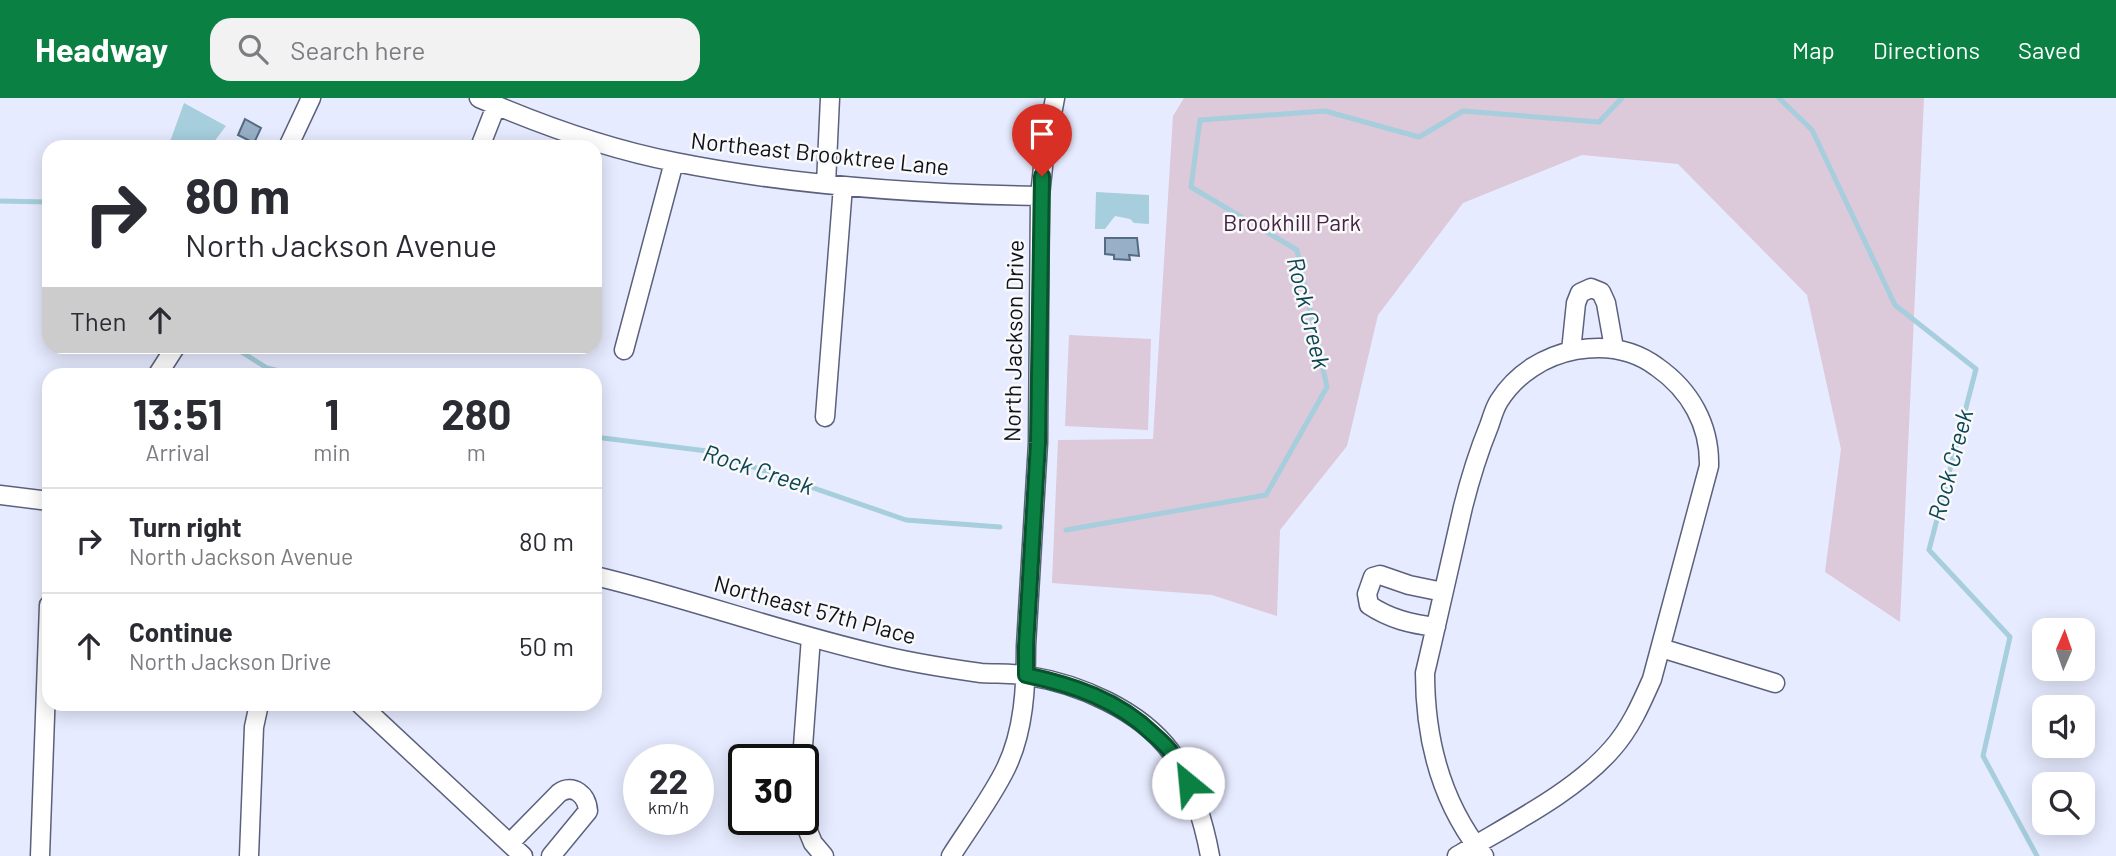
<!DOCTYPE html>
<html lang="en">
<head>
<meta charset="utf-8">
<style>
	:root { --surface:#fff; --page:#f2f2f3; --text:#2b2b33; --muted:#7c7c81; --line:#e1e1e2; --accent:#0b8043 }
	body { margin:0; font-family:Barlow,sans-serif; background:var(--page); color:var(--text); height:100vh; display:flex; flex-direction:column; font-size:26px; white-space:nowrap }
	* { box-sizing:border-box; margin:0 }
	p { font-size:23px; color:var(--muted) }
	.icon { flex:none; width:38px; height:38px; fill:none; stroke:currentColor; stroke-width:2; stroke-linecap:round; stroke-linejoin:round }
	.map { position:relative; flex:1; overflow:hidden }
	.sheet { position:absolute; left:42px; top:270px; width:560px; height:343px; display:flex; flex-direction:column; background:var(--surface); border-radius:21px; box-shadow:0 4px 18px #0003 }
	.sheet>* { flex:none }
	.top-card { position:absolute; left:42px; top:42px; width:560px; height:214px; border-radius:21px; box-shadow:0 4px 18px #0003; background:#fff; color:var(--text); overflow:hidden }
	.needle { width:46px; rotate:2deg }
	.fabs { position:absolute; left:2032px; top:520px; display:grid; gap:14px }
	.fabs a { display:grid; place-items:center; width:63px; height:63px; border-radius:14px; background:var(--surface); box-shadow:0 4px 18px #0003; font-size:35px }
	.speed { position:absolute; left:623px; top:646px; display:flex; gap:14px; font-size:35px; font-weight:700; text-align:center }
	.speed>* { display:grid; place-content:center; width:91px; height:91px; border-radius:50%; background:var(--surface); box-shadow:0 4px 18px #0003; line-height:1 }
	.speed small { font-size:18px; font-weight:400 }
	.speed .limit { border:4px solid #111; border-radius:10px; background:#fff; color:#111 }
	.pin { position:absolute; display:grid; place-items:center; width:60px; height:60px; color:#fff; margin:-72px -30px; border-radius:50% 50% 50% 0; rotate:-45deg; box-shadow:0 0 7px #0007 }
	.pin .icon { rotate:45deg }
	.me { position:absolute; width:77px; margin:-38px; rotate:332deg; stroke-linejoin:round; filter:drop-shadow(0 0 5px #0008) }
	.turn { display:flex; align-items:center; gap:24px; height:147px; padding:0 28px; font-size:32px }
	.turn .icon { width:91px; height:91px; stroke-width:2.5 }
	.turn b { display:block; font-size:49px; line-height:60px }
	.then { display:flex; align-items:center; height:66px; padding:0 28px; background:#0003; gap:14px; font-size:26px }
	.eta { display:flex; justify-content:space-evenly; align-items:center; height:119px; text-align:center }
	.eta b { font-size:42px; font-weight:700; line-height:49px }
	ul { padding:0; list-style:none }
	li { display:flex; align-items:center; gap:21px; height:105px; padding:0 28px; border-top:2px solid var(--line) }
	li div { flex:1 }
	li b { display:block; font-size:26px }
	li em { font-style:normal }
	header { display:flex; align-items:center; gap:42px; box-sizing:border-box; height:98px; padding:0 35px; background:var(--accent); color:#fff }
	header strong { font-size:33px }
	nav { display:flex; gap:38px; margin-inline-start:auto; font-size:24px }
	.search { width:490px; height:63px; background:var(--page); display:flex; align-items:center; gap:18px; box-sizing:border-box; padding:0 24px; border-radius:21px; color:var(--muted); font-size:26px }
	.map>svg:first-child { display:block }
	.green { fill:#dcc9da }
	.water { fill:#a6cedc }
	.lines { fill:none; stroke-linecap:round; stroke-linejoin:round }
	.stream { stroke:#a6cedc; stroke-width:5 }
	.building { fill:#97b0c8; stroke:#546b81; stroke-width:2 }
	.minor-casing { stroke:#5b617d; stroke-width:21 }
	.minor { stroke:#fff; stroke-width:18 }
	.route-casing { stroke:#07532c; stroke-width:18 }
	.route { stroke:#0b8043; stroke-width:12 }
	.labels { text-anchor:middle; stroke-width:5; stroke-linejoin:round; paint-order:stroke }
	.street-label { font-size:23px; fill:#0e111b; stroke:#f9f9f9 }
	.park-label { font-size:23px; fill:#472245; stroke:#f9f9f9 }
	.water-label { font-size:24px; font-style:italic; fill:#0c4655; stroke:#f9f9f9 }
</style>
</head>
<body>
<header>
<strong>Headway</strong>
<div class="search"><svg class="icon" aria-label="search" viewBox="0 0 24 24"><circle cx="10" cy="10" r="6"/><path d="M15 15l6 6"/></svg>Search here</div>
<nav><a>Map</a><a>Directions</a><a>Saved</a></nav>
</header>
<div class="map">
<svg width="2116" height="758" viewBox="0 0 2116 758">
	<rect width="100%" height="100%" fill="#e7ebff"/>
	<path class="green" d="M1184 0H1924L1900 524 1825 474 1841 351 1807 197 1678 66 1582 57 1463 105 1378 217 1347 348 1280 432 1277 518 1212 497 1052 485 1058 342 1153 341 1173 18Z
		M1069 237 1151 241 1148 332 1065 328Z"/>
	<path class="water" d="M184 5 226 28 210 49H168Z
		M1096 94 1149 97V126L1134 125 1130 121 1115 118 1105 131H1095Z"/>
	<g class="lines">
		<path class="stream" d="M1779 0 1812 32 1895 207 1976 271 1929 452 2010 539 1983 658 2037 758
			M0 103 49 104
			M232 248 267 270 292 276
			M595 339 707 353 906 422 1000 429
			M1066 432 1266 397 1327 289 1297 152 1191 89 1200 22 1325 13 1419 39 1463 13 1599 24 1622 0"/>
	</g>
	<path class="building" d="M245 21 261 30 254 45 238 37Z
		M1105 140H1137L1139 158 1129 157 1130 162 1114 161V157L1105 156Z"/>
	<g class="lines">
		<g class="minor-casing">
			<path id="minor" d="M479 0C541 27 608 51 675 64 795 88 919 96 1040 98
				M288 49 311 0
				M480 49 496 8
				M826 86 830 0
				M624 252 674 64
				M1571 253 1576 205 1580 195 1591 190 1601 194 1606 205 1614 250
				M158 276 176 248
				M825 319 843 88
				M0 397 49 403
				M595 478C688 500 778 533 872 555 907 564 945 570 981 575 997 576 1014 575 1029 578 1079 586 1140 612 1171 654 1191 681 1204 725 1210 758
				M1436 529C1411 526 1390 521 1369 507L1367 496 1373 479 1380 477 1409 487 1443 494
				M1661 550 1775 585
				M360 606 523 758
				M802 662 811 539
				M803 721 813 745 824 758
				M510 745 559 695C573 685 587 697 588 713L551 758
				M40 758 49 507
				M249 758 254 629 259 606
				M951 758C968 731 992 699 1006 670 1024 633 1026 589 1026 548L1038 345 1040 98 1044 59 1055 0
				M1457 758C1506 728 1574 695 1612 651 1630 631 1641 606 1652 581L1709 368C1710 327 1690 292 1657 269 1633 251 1605 247 1576 252 1544 258 1516 276 1499 303 1494 311 1492 320 1489 328 1478 355 1470 381 1463 409 1450 465 1438 520 1425 575 1425 642 1441 705 1484 758"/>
		</g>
		<use href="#minor" class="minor"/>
	</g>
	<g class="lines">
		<g class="route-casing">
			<path id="route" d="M1042 78 1038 345 1026 548V577C1073 587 1118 602 1153 636 1160 642 1168 649 1172 656 1178 665 1183 676 1188 685"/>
		</g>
		<use href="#route" class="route"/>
	</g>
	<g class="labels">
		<g class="street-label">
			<text transform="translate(820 56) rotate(6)" y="8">Northeast Brooktree Lane</text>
			<text transform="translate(1014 243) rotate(-89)" y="8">North Jackson Drive</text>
			<text transform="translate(815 512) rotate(15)" y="8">Northeast 57th Place</text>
		</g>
		<g class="park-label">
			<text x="1292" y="133">Brookhill Park</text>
		</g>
		<g class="water-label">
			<text transform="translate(1308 215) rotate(76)" y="8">Rock Creek</text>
			<text transform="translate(1951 367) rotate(-75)" y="8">Rock Creek</text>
			<text transform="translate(758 372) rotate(18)" y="8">Rock Creek</text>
		</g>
	</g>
</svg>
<div class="fabs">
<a><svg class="needle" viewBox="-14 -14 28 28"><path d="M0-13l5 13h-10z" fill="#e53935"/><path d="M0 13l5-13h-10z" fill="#7c7c81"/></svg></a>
<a><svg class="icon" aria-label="sound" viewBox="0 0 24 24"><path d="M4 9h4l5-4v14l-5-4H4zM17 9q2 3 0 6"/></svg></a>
<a><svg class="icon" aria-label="search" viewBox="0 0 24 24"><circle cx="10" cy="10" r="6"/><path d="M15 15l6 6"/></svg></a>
</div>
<div class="speed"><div>22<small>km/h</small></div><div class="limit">30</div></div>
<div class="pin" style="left:1042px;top:78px;background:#d93025"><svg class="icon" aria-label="arrive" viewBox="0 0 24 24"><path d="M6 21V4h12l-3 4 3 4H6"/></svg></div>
<svg class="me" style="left:1188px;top:685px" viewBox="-20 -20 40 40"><circle r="19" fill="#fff"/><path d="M0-13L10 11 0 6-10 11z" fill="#0b8043"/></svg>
<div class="top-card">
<div class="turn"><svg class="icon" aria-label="right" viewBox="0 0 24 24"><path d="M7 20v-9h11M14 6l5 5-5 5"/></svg><div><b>80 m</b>North Jackson Avenue</div></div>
<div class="then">Then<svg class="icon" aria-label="ahead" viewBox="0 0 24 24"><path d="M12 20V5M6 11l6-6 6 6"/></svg></div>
</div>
<section class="sheet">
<div class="eta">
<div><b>13:51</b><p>Arrival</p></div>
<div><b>1</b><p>min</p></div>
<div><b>280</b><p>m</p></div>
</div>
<ul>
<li><svg class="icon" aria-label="right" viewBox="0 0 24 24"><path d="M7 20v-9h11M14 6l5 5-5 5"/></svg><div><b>Turn right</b><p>North Jackson Avenue</p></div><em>80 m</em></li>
<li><svg class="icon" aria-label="ahead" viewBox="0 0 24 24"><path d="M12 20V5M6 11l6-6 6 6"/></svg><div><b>Continue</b><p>North Jackson Drive</p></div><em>50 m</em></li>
</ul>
</section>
</div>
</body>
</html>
